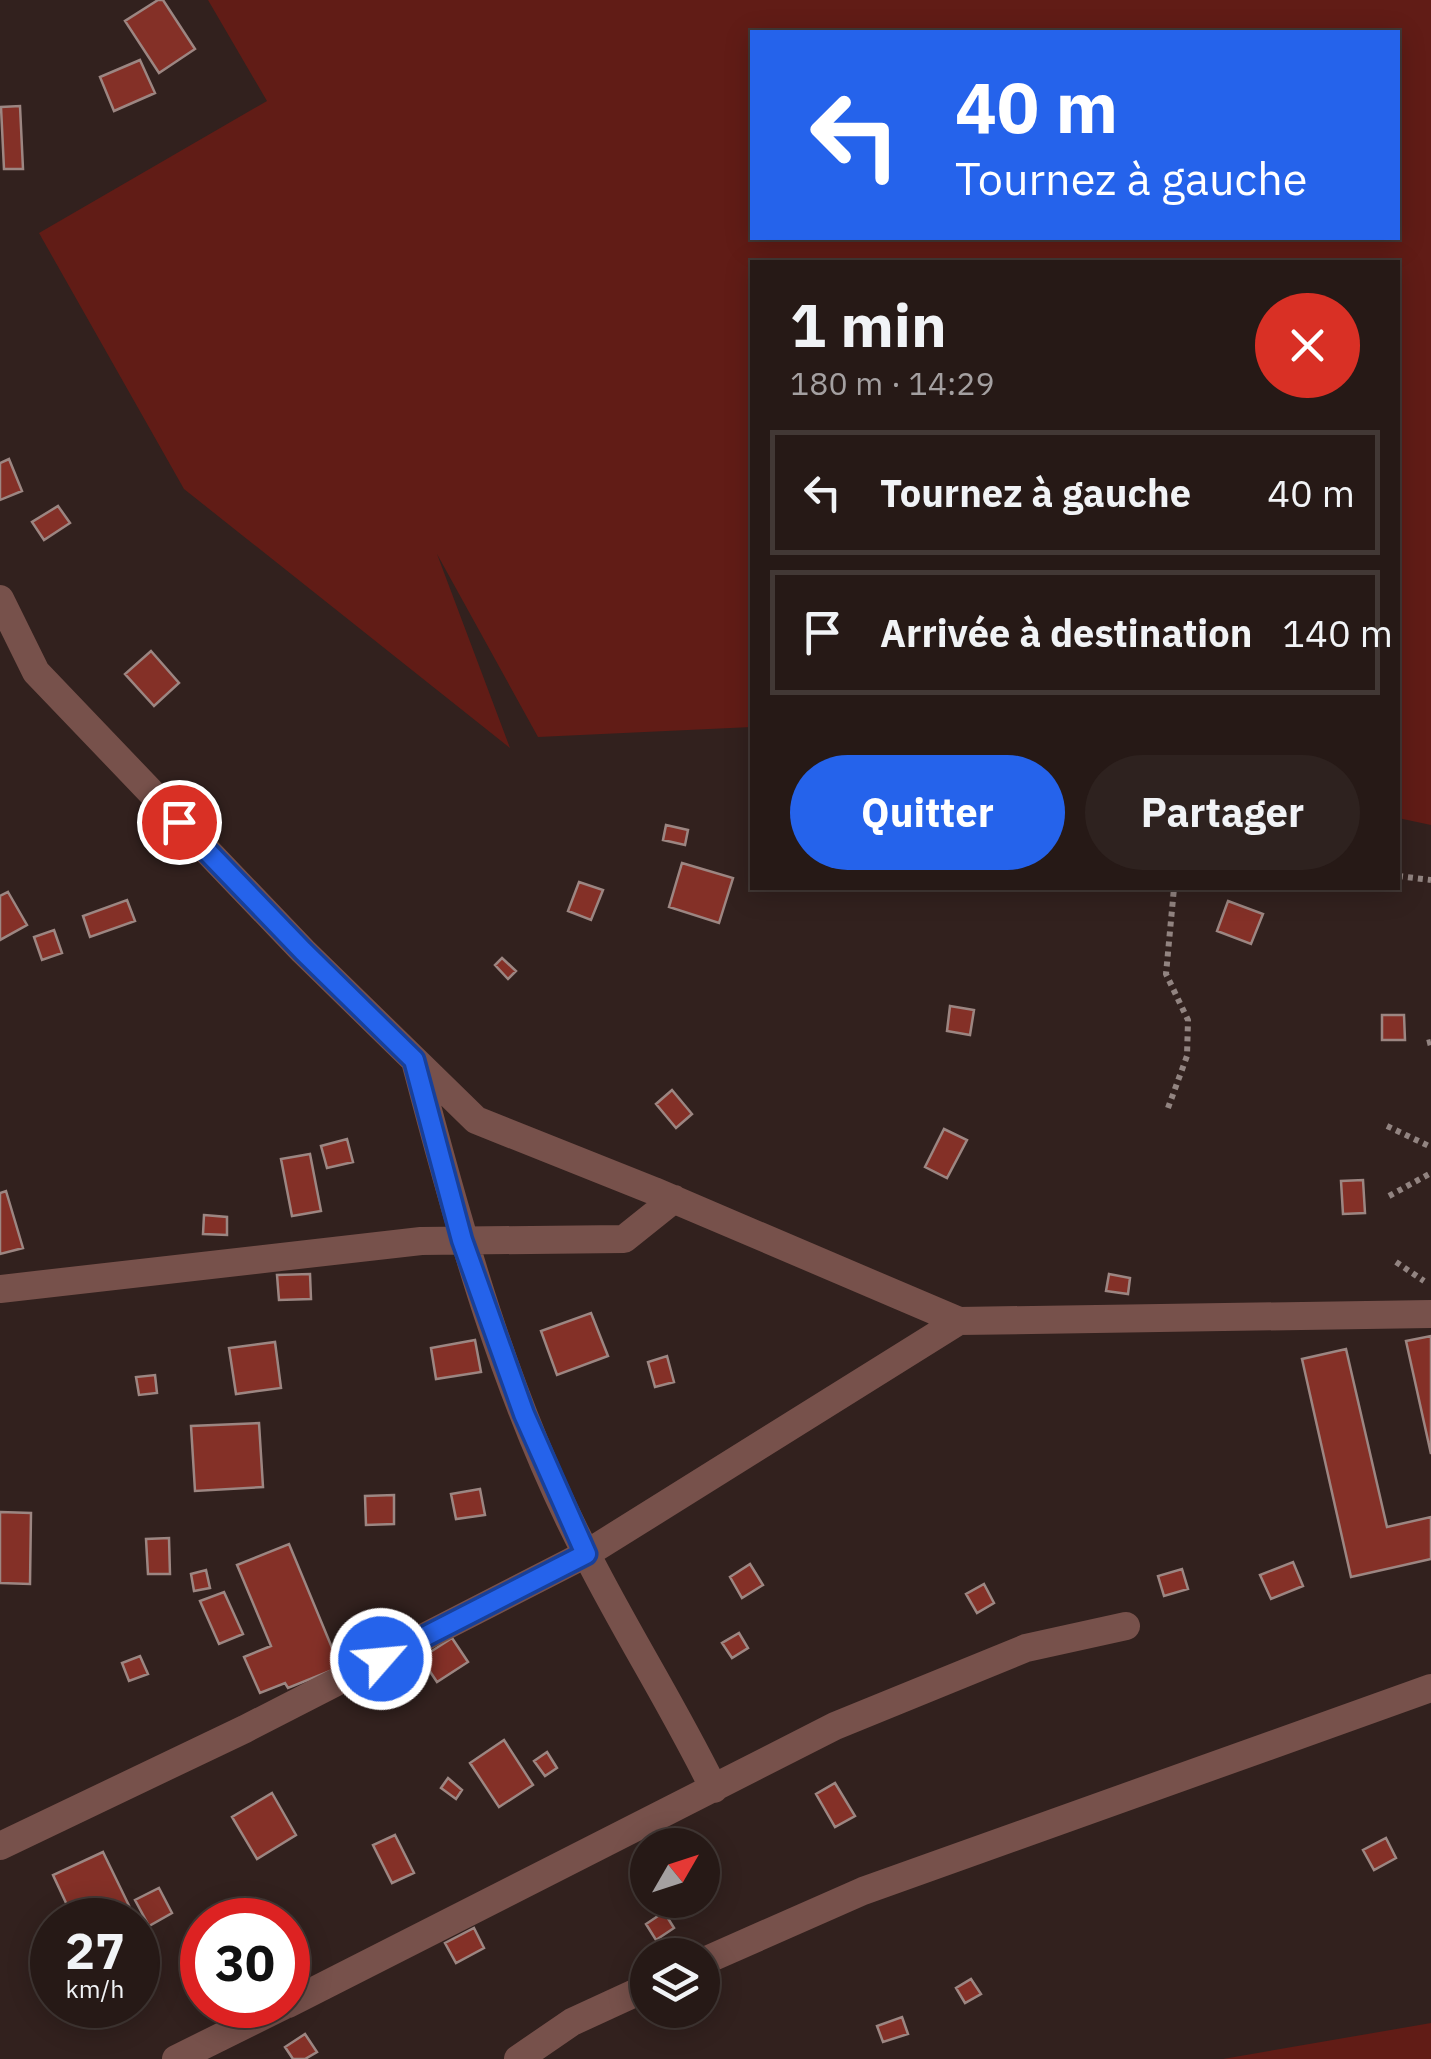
<!DOCTYPE html>
<html lang="fr">
<head>
<meta charset="utf-8">
<style>
	:root { --surface:#261916; --page:#2e221f; --text:#f1f3f6; --muted:#a4a0a1; --line:#423835; --accent:#2563eb }
	body { margin:0; font-family:"IBM Plex Sans",sans-serif; background:var(--page); color:var(--text); height:100vh; display:flex; flex-direction:column; font-size:38px; white-space:nowrap }
	* { box-sizing:border-box; margin:0 }
	p { font-size:32px; color:var(--muted) }
	.icon { flex:none; width:55px; height:55px; fill:none; stroke:currentColor; stroke-width:2; stroke-linecap:round; stroke-linejoin:round }
	.map { position:relative; flex:1; overflow:hidden }
	.panel { position:absolute; left:750px; top:260px; width:650px; height:630px; display:flex; flex-direction:column; background:var(--surface); border-radius:0px; box-shadow:0 5px 25px #0003,0 0 0 2px var(--line) }
	.panel>* { flex:none }
	.banner { position:absolute; left:750px; top:30px; width:650px; height:210px; border-radius:0px; box-shadow:0 5px 25px #0003,0 0 0 2px var(--line); background:#2563eb; color:#fff; overflow:hidden }
	.needle { width:65px; rotate:51deg }
	.controls { position:absolute; left:630px; top:1828px; display:grid; gap:20px }
	.controls a { display:grid; place-items:center; width:90px; height:90px; border-radius:50%; background:var(--surface); box-shadow:0 5px 25px #0003,0 0 0 2px var(--line); font-size:50px }
	.speed { position:absolute; left:30px; top:1898px; display:flex; gap:20px; font-size:50px; font-weight:700; text-align:center }
	.speed>* { display:grid; place-content:center; width:130px; height:130px; border-radius:50%; background:var(--surface); box-shadow:0 5px 25px #0003,0 0 0 2px var(--line); line-height:1 }
	.speed small { font-size:25px; font-weight:400 }
	.speed .limit { border:15px solid #d22; background:#fff; color:#111 }
	.pin { position:absolute; display:grid; place-items:center; width:85px; height:85px; color:#fff; margin:-42px; border:5px solid #fff; border-radius:50%; box-shadow:0 2px 10px #0007 }
	.me { position:absolute; width:110px; margin:-55px; rotate:63deg; stroke-linejoin:round; filter:drop-shadow(0 0 8px #0008) }
	.turn { display:flex; align-items:center; gap:35px; height:210px; padding:0 40px; font-size:45px }
	.turn .icon { width:130px; height:130px; stroke-width:2.5 }
	.turn b { display:block; font-size:70px; line-height:85px }
	.round { display:grid; place-items:center; flex:none; width:105px; height:105px; border-radius:52px; background:var(--page) }
	.summary { display:flex; align-items:center; justify-content:space-between; height:170px; padding:0 40px }
	h1 { font-size:60px; font-weight:700; line-height:75px }
	.button { display:flex; gap:20px; margin-top:auto; padding:20px 40px }
	.button a { flex:1; height:115px; border-radius:60px; background:var(--accent); color:#fff; font-size:40px; font-weight:700; line-height:115px; text-align:center }
	.button a+a { background:var(--page); color:var(--text) }
	ul { padding:0; list-style:none }
	li { display:flex; align-items:center; gap:30px; height:125px; margin:0 20px 15px; padding:0 20px; border:5px solid var(--line); border-radius:0px }
	li div { flex:1 }
	li b { display:block; font-size:38px }
	li em { font-style:normal }
	.map>svg:first-child { display:block }
	.green { fill:#611c16; fill-rule:evenodd }
	.building { fill:#843027; stroke:#9c8682; stroke-width:2.5 }
	.lines { fill:none; stroke-linecap:round; stroke-linejoin:round }
	.path { stroke:#928481; stroke-width:6; stroke-dasharray:5 5; stroke-linecap:butt }
	.minor { stroke:#77514b; stroke-width:28 }
	.route-casing { stroke:#184099; stroke-width:25 }
	.route { stroke:#2563eb; stroke-width:18 }
</style>
</head>
<body>
<div class="map">
<svg width="1431" height="2059" viewBox="0 0 1431 2059">
	<rect width="100%" height="100%" fill="#32211e"/>
	<path class="green" d="M208 0H1431V825L1398 818V262H752V727L538 737 437 554 510 748 184 489 39 233 267 101ZM752 32H1398V238H752Z
		M1431 2023V2059H1223Z"/>
	<path class="building" d="M158 0H163L195 49 159 73 125 21Z
		M140 60 155 93 114 111 100 77Z
		M20 106 23 169H4L1 107Z
		M9 459 22 491 0 500V463Z
		M58 506 70 523 44 540 32 522Z
		M151 651 179 683 154 706 125 674Z
		M666 825 688 830 685 845 663 840Z
		M682 863 733 878 719 923 669 907Z
		M579 882 603 890 591 920 568 911Z
		M8 892 27 925 0 940V896Z
		M127 900 135 921 90 937 83 916Z
		M1228 901 1263 914 1251 944 1217 931Z
		M54 930 62 953 42 960 34 937Z
		M502 958 516 971 508 979 495 965Z
		M950 1006 974 1010 970 1035 947 1031Z
		M1382 1015H1404L1405 1040H1382Z
		M672 1090 692 1114 676 1128 656 1104Z
		M944 1129 967 1140 947 1178 925 1167Z
		M347 1139 353 1162 327 1168 321 1146Z
		M310 1154 321 1211 292 1216 281 1159Z
		M1363 1180 1365 1213 1343 1214 1341 1181Z
		M6 1191 23 1248 0 1254V1193Z
		M204 1215 227 1217V1235L203 1234Z
		M310 1274 311 1299 279 1300 277 1275Z
		M1109 1274 1130 1278 1128 1294 1106 1291Z
		M591 1313 608 1356 557 1375 541 1331Z
		M1431 1336V1454L1406 1341Z
		M475 1340 481 1372 436 1379 431 1348Z
		M275 1342 281 1388 236 1394 229 1348Z
		M1346 1349 1387 1527 1431 1517V1559L1351 1577 1302 1359Z
		M667 1356 674 1382 655 1387 648 1362Z
		M155 1375 157 1393 139 1395 136 1377Z
		M259 1423 263 1487 195 1491 191 1426Z
		M480 1489 485 1515 456 1519 451 1494Z
		M394 1495V1524L366 1525 365 1496Z
		M0 1512 31 1513 30 1584 0 1583Z
		M169 1538 170 1574H148L146 1539Z
		M289 1544 340 1667 288 1688 285 1683 260 1693 244 1657 271 1646 237 1565Z
		M1293 1562 1303 1586 1271 1599 1260 1575Z
		M750 1564 763 1585 742 1598 730 1577Z
		M1182 1569 1188 1589 1164 1596 1158 1576Z
		M206 1570 210 1588 194 1591 191 1574Z
		M984 1584 994 1603 977 1613 966 1594Z
		M224 1592 243 1634 219 1644 200 1601Z
		M739 1633 748 1648 732 1658 722 1643Z
		M452 1638 468 1662 437 1682 421 1658Z
		M140 1656 148 1674 129 1681 122 1663Z
		M504 1740 533 1785 499 1807 470 1763Z
		M547 1752 557 1768 545 1776 534 1761Z
		M448 1778 462 1790 456 1799 441 1788Z
		M835 1783 855 1816 835 1827 816 1794Z
		M272 1793 296 1835 257 1859 232 1817Z
		M395 1835 414 1873 392 1883 373 1845Z
		M1386 1838 1396 1858 1374 1870 1363 1850Z
		M103 1852 136 1920H74L53 1875Z
		M159 1888 172 1913 149 1926 135 1900Z
		M664 1912 674 1928 656 1940 646 1924Z
		M474 1928 484 1948 456 1963 445 1943Z
		M971 1979 981 1994 965 2003 956 1988Z
		M902 2017 908 2034 883 2042 877 2026Z
		M305 2034 317 2052 305 2059H293L285 2047Z"/>
	<g class="lines">
		<path class="path" d="M1398 876 1431 880
			M1427 1043 1431 1042
			M1168 1108 1187 1056 1188 1020 1166 974 1174 888
			M1387 1126 1431 1147
			M1389 1196 1431 1173
			M1396 1262 1424 1281"/>
		<path class="minor" d="M0 599 36 672 303 951 476 1120 654 1191 959 1321 1431 1314
			M415 1061C459 1229 506 1400 587 1555 627 1634 675 1709 714 1789
			M0 1289 421 1241 624 1239 674 1199
			M0 1846 245 1729 586 1554 959 1321
			M702 1962 863 1891 1431 1688
			M288 2004 835 1726 1026 1648 1126 1626
			M176 2059 285 2005
			M518 2059 572 2022 648 1987"/>
	</g>
	<g class="lines">
		<g class="route-casing">
			<path id="route" d="M179 822 303 951 414 1060 462 1240 524 1414 586 1554 381 1659"/>
		</g>
		<use href="#route" class="route"/>
	</g>
</svg>
<div class="controls">
<a><svg class="needle" viewBox="-14 -14 28 28"><path d="M0-13l5 13h-10z" fill="#e53935"/><path d="M0 13l5-13h-10z" fill="#a4a0a1"/></svg></a>
<a><svg class="icon" aria-label="layers" viewBox="0 0 24 24"><path d="M12 4l9 5-9 5-9-5zM3 14l9 5 9-5"/></svg></a>
</div>
<div class="speed"><div>27<small>km/h</small></div><div class="limit">30</div></div>
<div class="pin" style="left:179px;top:822px;background:#d93025"><svg class="icon" aria-label="arrive" viewBox="0 0 24 24"><path d="M6 21V4h12l-3 4 3 4H6"/></svg></div>
<svg class="me" style="left:381px;top:1659px" viewBox="-20 -20 40 40"><circle r="17" fill="#2563eb" stroke="#fff" stroke-width="3"/><path d="M0-11L8 9 0 5-8 9z" fill="#fff"/></svg>
<div class="banner">
<div class="turn"><svg class="icon" aria-label="left" viewBox="0 0 24 24"><path d="M17 20v-9H6M10 6l-5 5 5 5"/></svg><div><b>40 m</b>Tournez à gauche</div></div>
</div>
<section class="panel">
<div class="summary"><div><h1>1 min</h1><p>180 m · 14:29</p></div><a class="round" style="background:#d93025;color:#fff"><svg class="icon" aria-label="close" viewBox="0 0 24 24"><path d="M6 6l12 12M18 6L6 18"/></svg></a></div>
<ul>
<li><svg class="icon" aria-label="left" viewBox="0 0 24 24"><path d="M17 20v-9H6M10 6l-5 5 5 5"/></svg><div><b>Tournez à gauche</b></div><em>40 m</em></li>
<li><svg class="icon" aria-label="arrive" viewBox="0 0 24 24"><path d="M6 21V4h12l-3 4 3 4H6"/></svg><div><b>Arrivée à destination</b></div><em>140 m</em></li>
</ul>
<div class="button"><a>Quitter</a><a>Partager</a></div>
</section>
</div>
</body>
</html>
